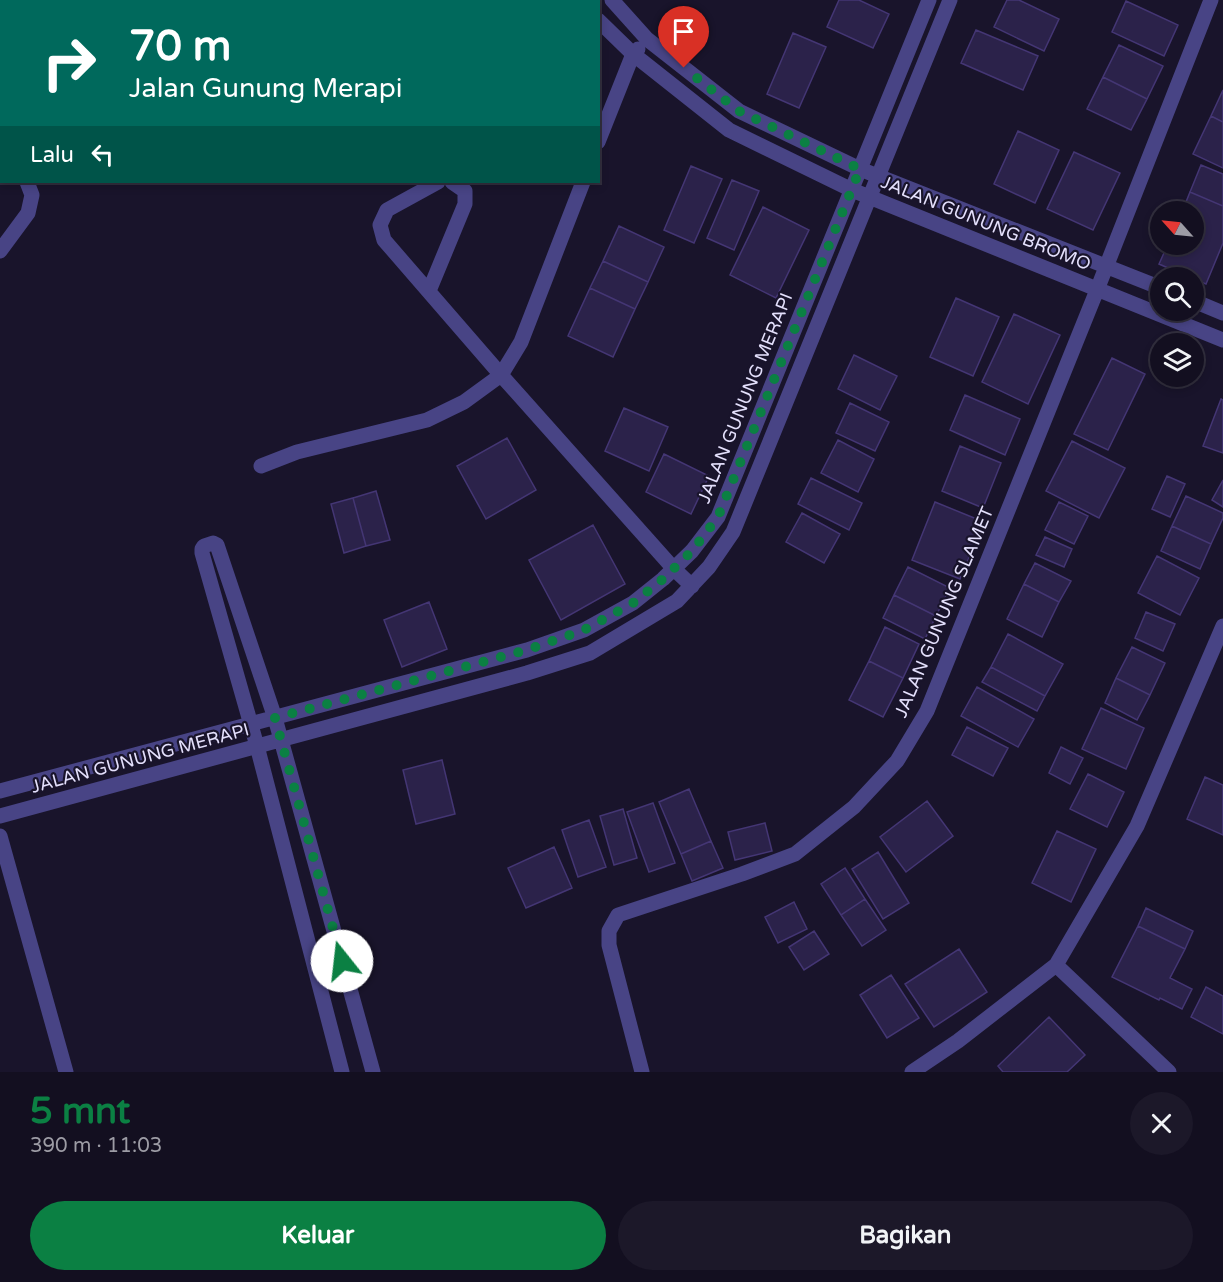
<!DOCTYPE html>
<html lang="id">
<head>
<meta charset="utf-8">
<style>
	:root { --surface:#130f20; --page:#1c1829; --text:#f1f3f6; --muted:#9d9ca5; --line:#322f3e; --accent:#0b8043 }
	body { margin:0; font-family:"Varela Round",sans-serif; background:var(--page); color:var(--text); height:100vh; display:flex; flex-direction:column; font-size:22px; white-space:nowrap }
	* { box-sizing:border-box; margin:0 }
	p { font-size:20px; color:var(--muted) }
	.icon { flex:none; width:33px; height:33px; fill:none; stroke:currentColor; stroke-width:2; stroke-linecap:round; stroke-linejoin:round }
	.map { position:relative; height:1072px; overflow:hidden }
	.side { display:flex; flex-direction:column; background:var(--surface); flex:1 }
	.side>* { flex:none }
	.hud { position:absolute; left:0px; top:0px; width:600px; height:183px; box-shadow:0 3px 9px #0003,0 0 0 2px var(--line); background:#00695c; color:#fff; overflow:hidden }
	.needle { width:39px; rotate:297deg }
	.tools { position:absolute; left:1150px; top:201px; display:grid; gap:12px }
	.tools a { display:grid; place-items:center; width:54px; height:54px; border-radius:50%; background:var(--surface); box-shadow:0 3px 9px #0003,0 0 0 2px var(--line); font-size:30px }
	.pin { position:absolute; display:grid; place-items:center; width:51px; height:51px; color:#fff; margin:-62px -26px; border-radius:50% 50% 50% 0; rotate:-45deg; box-shadow:0 0 6px #0007 }
	.pin .icon { rotate:45deg }
	.me { position:absolute; width:66px; margin:-33px; rotate:344deg; stroke-linejoin:round; filter:drop-shadow(0 0 4px #0008) }
	.turn { display:flex; align-items:center; gap:21px; height:126px; padding:0 30px; font-size:27px }
	.turn .icon { width:78px; height:78px; stroke-width:2.5 }
	.turn b { display:block; font-size:42px; line-height:51px }
	.then { display:flex; align-items:center; height:57px; padding:0 30px; background:#0003; gap:12px; font-size:22px }
	.round { display:grid; place-items:center; flex:none; width:63px; height:63px; border-radius:32px; background:var(--page) }
	.summary { display:flex; align-items:center; justify-content:space-between; height:102px; padding:0 30px }
	h1 { font-size:36px; font-weight:700; line-height:45px; color:var(--accent) }
	.cta { display:flex; gap:12px; margin-top:auto; padding:12px 30px }
	.cta a { flex:1; height:69px; border-radius:36px; background:var(--accent); color:#fff; font-size:24px; font-weight:700; line-height:69px; text-align:center }
	.cta a+a { background:var(--page); color:var(--text) }
	.map>svg:first-child { display:block }
	.building { fill:#2b224a; stroke:#443674; stroke-width:1.5 }
	.lines { fill:none; stroke-linecap:round; stroke-linejoin:round }
	.minor { stroke:#484485; stroke-width:15 }
	.route { stroke:#0b8043; stroke-width:10; stroke-dasharray:0 18 }
	.labels { text-anchor:middle; stroke-width:4.5; stroke-linejoin:round; paint-order:stroke }
	.street-label { font-size:18px; fill:#e4e0fc; stroke:#19142b }
</style>
</head>
<body>
<div class="map">
<svg width="1223" height="1072" viewBox="0 0 1223 1072">
	<rect width="100%" height="100%" fill="#19142b"/>
	<path class="building" d="M839 0H859L889 14 873 48 827 27Z
		M1007 0H1019L1059 19 1044 51 994 27Z
		M1126 1 1178 25 1164 56 1112 32Z
		M976 30 1038 56 1023 90 961 63Z
		M793 33 826 47 799 108 767 94Z
		M1119 45 1163 66 1147 99 1103 77Z
		M1103 77 1147 99 1131 130 1087 109Z
		M1223 90V122L1211 116Z
		M1211 116 1223 122V168L1193 154Z
		M1018 131 1059 150 1035 203 994 184Z
		M1074 152 1120 173 1093 230 1047 209Z
		M1201 165 1223 174V206L1190 192Z
		M691 166 722 179 694 243 664 230Z
		M732 180 759 191 734 250 707 238Z
		M1190 192 1223 206V243L1206 284 1194 279V278H1191L1159 264 1168 244H1194V212H1182Z
		M763 207 809 230 776 298 730 275Z
		M619 226 664 247 648 282 603 261Z
		M603 261 648 282 635 309 590 288Z
		M590 288 635 309 613 357 568 336Z
		M956 298 999 317 973 376 930 357Z
		M1014 314 1060 335 1028 404 982 382Z
		M854 355 897 376 880 410 838 389Z
		M1112 358 1145 374 1108 450 1074 434Z
		M965 395 1020 419 1005 455 950 430Z
		M1221 399 1223 400V453L1203 446Z
		M850 403 889 422 875 451 836 433Z
		M624 408 668 427 649 471 605 451Z
		M507 438 536 490 486 519 457 466Z
		M838 440 874 459 858 492 821 473Z
		M1072 441 1125 468 1099 518 1046 491Z
		M960 446 1001 463 983 508 942 491Z
		M664 454 709 476 691 514 646 492Z
		M1167 476 1185 484 1170 517 1152 509Z
		M811 478 862 503 849 530 798 504Z
		M1223 480V507L1212 500Z
		M376 491 390 540 366 546 353 498Z
		M1186 496 1223 513V518L1211 544 1172 526Z
		M353 498 366 546 344 553 331 504Z
		M935 502 984 522 960 579 912 560Z
		M1059 502 1088 516 1074 544 1045 530Z
		M802 513 840 534 824 563 786 542Z
		M593 525 625 584 561 620 529 560Z
		M1172 526 1211 544 1200 569 1161 551Z
		M1045 537 1072 549 1064 567 1036 555Z
		M1157 556 1199 578 1180 615 1138 593Z
		M1035 563 1071 581 1059 602 1024 584Z
		M908 567 950 588 936 616 894 595Z
		M1024 584 1059 602 1042 637 1007 619Z
		M894 595 936 616 925 639 883 618Z
		M429 602 447 649 402 667 384 620Z
		M1146 612 1175 624 1163 651 1135 638Z
		M885 627 919 644 903 678 869 661Z
		M1008 634 1063 664 1045 696 991 667Z
		M1132 647 1165 663 1150 695 1116 678Z
		M869 661 903 678 883 717 849 700Z
		M991 667 1045 696 1037 711 982 682Z
		M1116 678 1150 695 1137 720 1105 703Z
		M977 687 1034 719 1018 747 961 716Z
		M1101 708 1144 728 1126 769 1082 749Z
		M967 727 1008 748 993 776 952 755Z
		M1061 747 1083 758 1070 784 1049 773Z
		M442 760 455 814 416 824 403 770Z
		M1088 774 1124 792 1107 827 1070 809Z
		M1205 777 1223 785V835L1187 819Z
		M689 789 711 841 681 854 659 802Z
		M927 801 953 836 906 872 880 837Z
		M653 803 675 863 649 872 627 812Z
		M623 809 637 858 614 865 600 816Z
		M589 820 606 867 578 877 562 830Z
		M765 823 772 851 735 860 728 832Z
		M1057 831 1096 849 1071 902 1032 883Z
		M711 841 723 868 692 881 681 854Z
		M554 847 572 888 526 908 508 868Z
		M878 852 909 903 883 919 852 869Z
		M845 868 865 899 841 915 821 884Z
		M865 899 886 930 862 946 841 915Z
		M794 902 807 929 778 943 765 917Z
		M1146 908 1193 931 1185 949 1138 926Z
		M1138 926 1185 949 1170 978 1192 989 1182 1009 1160 998 1159 1000 1112 977Z
		M814 931 829 954 804 970 789 947Z
		M959 949 987 992 934 1027 905 984Z
		M891 975 919 1018 887 1038 860 995Z
		M1206 987 1223 996V1034L1191 1017Z
		M1049 1017 1085 1055 1067 1072H1003L998 1066Z"/>
	<g class="lines">
		<path class="minor" d="M581 0 582 2
			M612 0 647 39 739 111 860 169 1161 288
			M314 2 317 0
			M598 20 633 54 729 130 852 190 1223 340
			M598 142 633 54 638 49
			M0 172 2 173
			M438 182 387 210 380 225 384 240 501 375 674 569 692 586
			M0 251 28 213 32 195 27 182
			M429 291 465 204V191L452 182
			M1194 301 1223 313
			M261 466 297 452 427 420 464 402 501 375 521 342 583 182
			M0 791 527 650 584 630 633 603 663 579 692 551 718 517 929 0
			M0 816 527 673 590 653 677 601 709 567 733 532 950 0
			M0 836 66 1072
			M1056 965 1169 1072
			M342 1072 257 746 202 553V549L204 546 213 543 217 545 275 718 373 1072
			M642 1072 609 945V931L618 915 742 874 795 854 854 807 897 761 927 711 1097 290 1211 0
			M912 1072 958 1041 1056 965 1137 826 1223 626"/>
	</g>
	<g class="lines">
		<path class="route" d="M342 961 275 718 527 650 584 630 633 603 663 579 692 551 718 517 860 169 739 111 684 68"/>
	</g>
	<g class="labels">
		<g class="street-label">
			<text transform="translate(986 223) rotate(22)" y="6">JALAN GUNUNG BROMO</text>
			<text transform="translate(745 398) rotate(-68)" y="6">JALAN GUNUNG MERAPI</text>
			<text transform="translate(944 612) rotate(-67)" y="6">JALAN GUNUNG SLAMET</text>
			<text transform="translate(140 758) rotate(-15)" y="6">JALAN GUNUNG MERAPI</text>
		</g>
	</g>
</svg>
<div class="tools">
<a><svg class="needle" viewBox="-14 -14 28 28"><path d="M0-13l5 13h-10z" fill="#e53935"/><path d="M0 13l5-13h-10z" fill="#9d9ca5"/></svg></a>
<a><svg class="icon" aria-label="search" viewBox="0 0 24 24"><circle cx="10" cy="10" r="6"/><path d="M15 15l6 6"/></svg></a>
<a><svg class="icon" aria-label="layers" viewBox="0 0 24 24"><path d="M12 4l9 5-9 5-9-5zM3 14l9 5 9-5"/></svg></a>
</div>
<div class="pin" style="left:684px;top:68px;background:#d93025"><svg class="icon" aria-label="arrive" viewBox="0 0 24 24"><path d="M6 21V4h12l-3 4 3 4H6"/></svg></div>
<svg class="me" style="left:342px;top:961px" viewBox="-20 -20 40 40"><circle r="19" fill="#fff"/><path d="M0-13L10 11 0 6-10 11z" fill="#0b8043"/></svg>
<div class="hud">
<div class="turn"><svg class="icon" aria-label="right" viewBox="0 0 24 24"><path d="M7 20v-9h11M14 6l5 5-5 5"/></svg><div><b>70 m</b>Jalan Gunung Merapi</div></div>
<div class="then">Lalu<svg class="icon" aria-label="left" viewBox="0 0 24 24"><path d="M17 20v-9H6M10 6l-5 5 5 5"/></svg></div>
</div>
</div>
<section class="side">
<div class="summary"><div><h1>5 mnt</h1><p>390 m · 11:03</p></div><a class="round"><svg class="icon" aria-label="close" viewBox="0 0 24 24"><path d="M6 6l12 12M18 6L6 18"/></svg></a></div>
<div class="cta"><a>Keluar</a><a>Bagikan</a></div>
</section>
</body>
</html>
